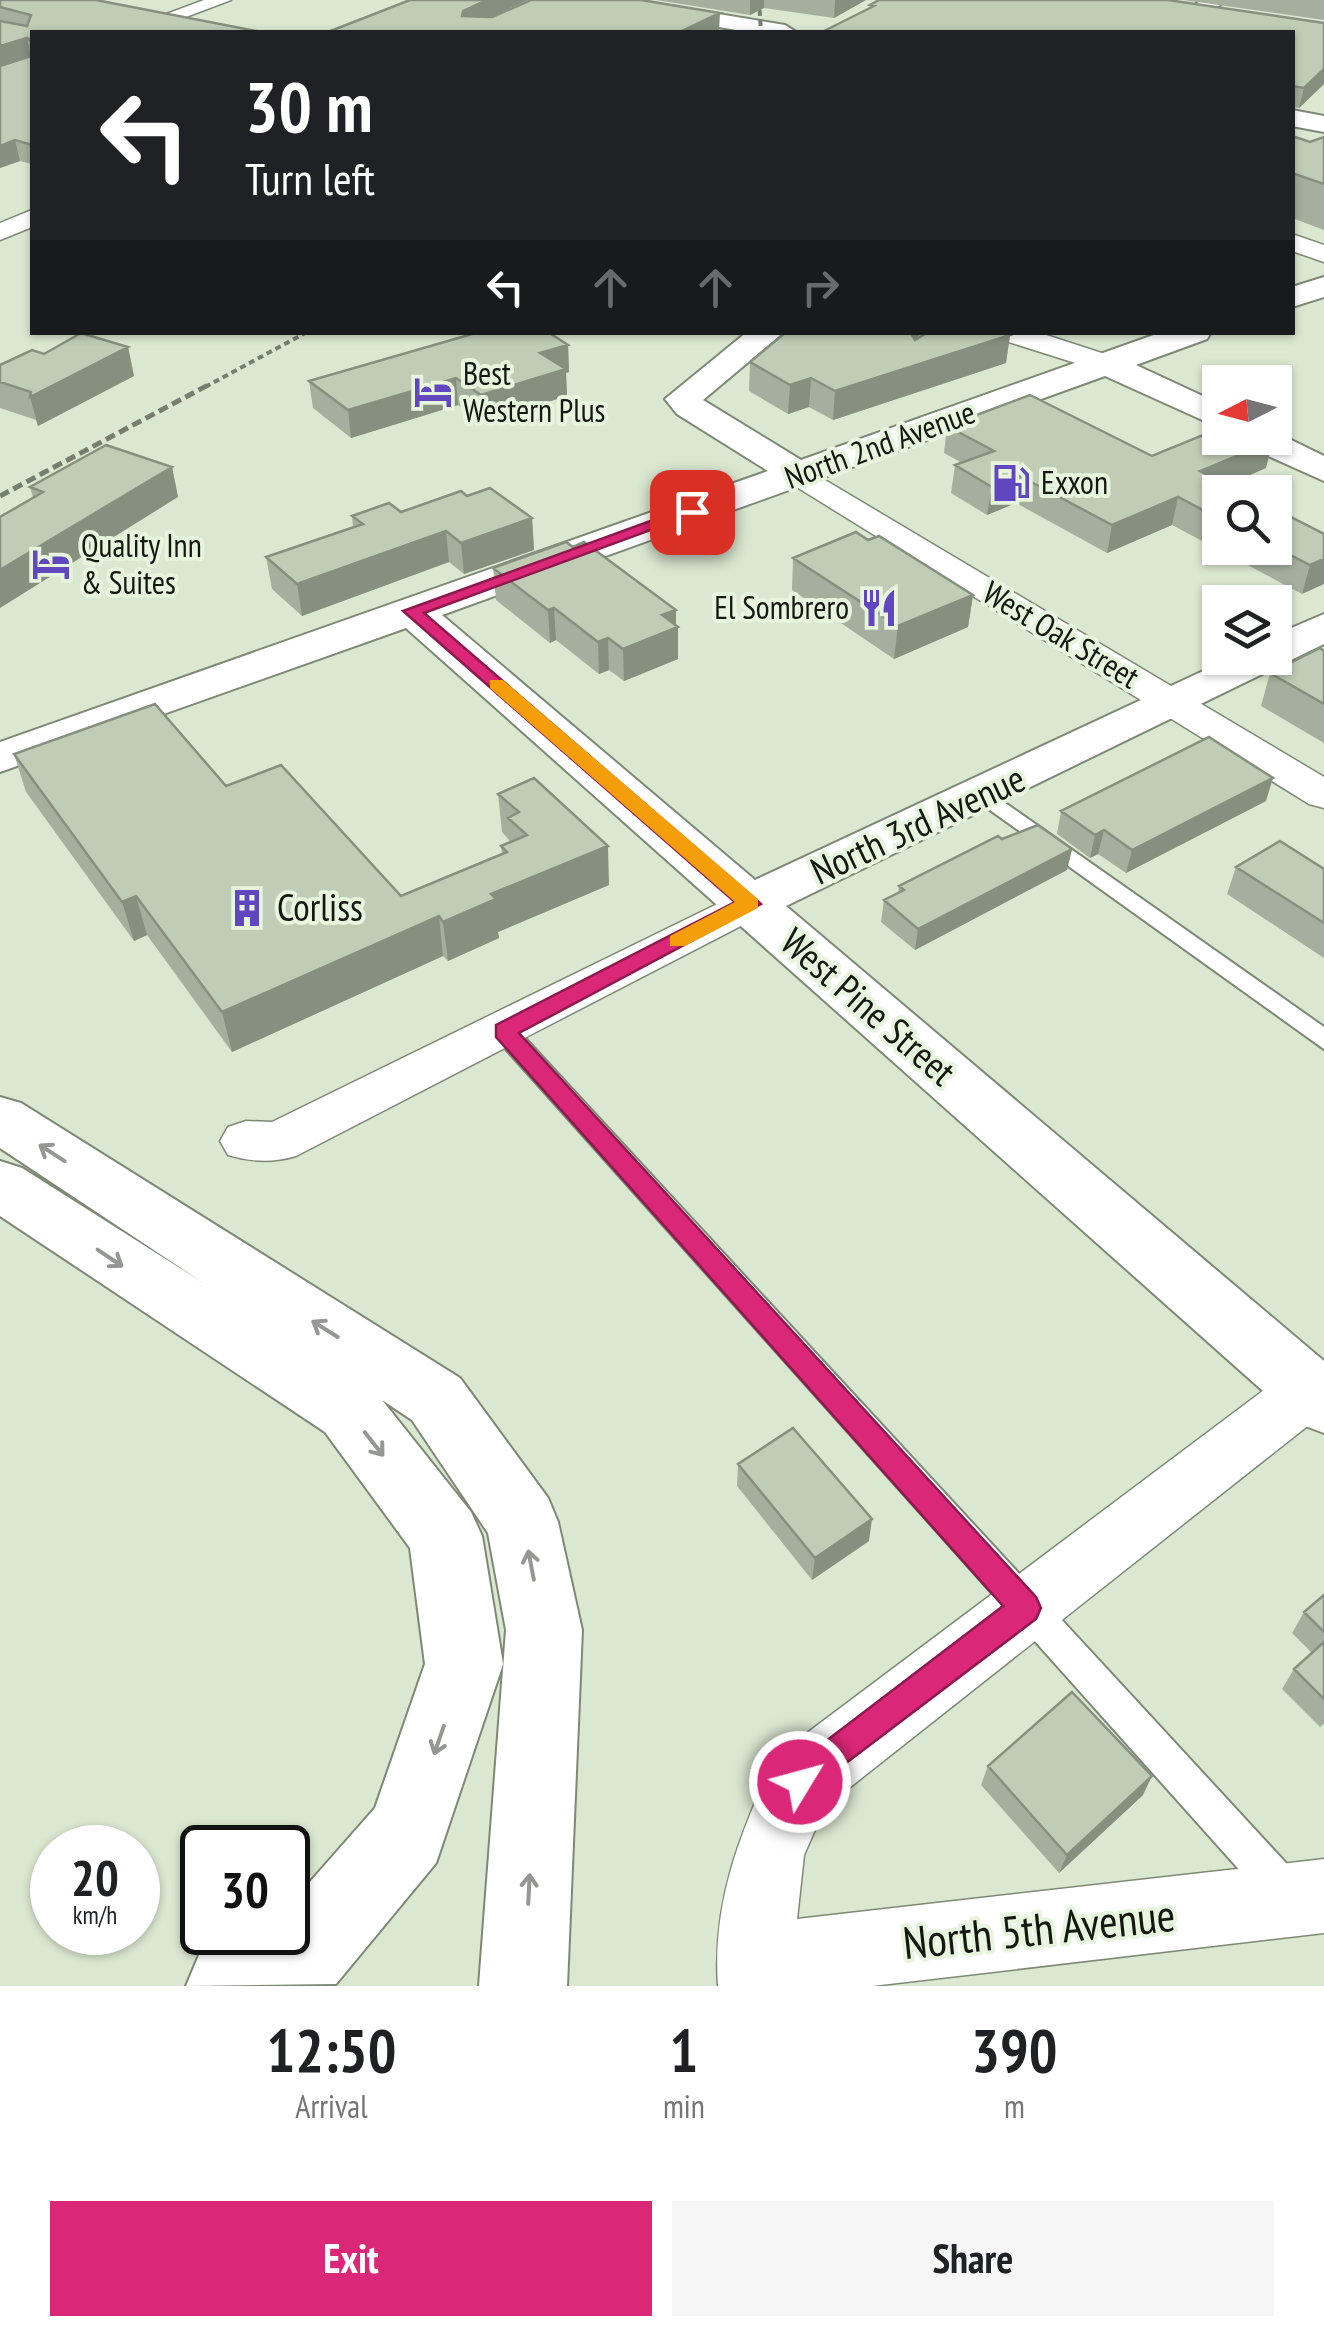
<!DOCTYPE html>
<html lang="en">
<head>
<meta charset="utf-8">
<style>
	:root { --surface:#fff; --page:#f6f6f6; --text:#202124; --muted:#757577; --accent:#db2777 }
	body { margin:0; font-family:"PT Sans Narrow",sans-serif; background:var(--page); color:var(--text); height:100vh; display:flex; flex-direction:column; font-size:38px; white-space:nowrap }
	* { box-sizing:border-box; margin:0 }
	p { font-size:32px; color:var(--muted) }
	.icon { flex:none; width:55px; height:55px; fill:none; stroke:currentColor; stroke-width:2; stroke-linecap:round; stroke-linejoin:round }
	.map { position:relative; height:1986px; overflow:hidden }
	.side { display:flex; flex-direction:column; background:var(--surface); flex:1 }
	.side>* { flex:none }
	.banner { position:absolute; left:30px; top:30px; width:1265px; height:305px; border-radius:0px; box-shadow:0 2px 8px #0004; background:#202124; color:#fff; overflow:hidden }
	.needle { width:65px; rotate:264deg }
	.tools { position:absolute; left:1202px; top:365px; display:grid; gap:20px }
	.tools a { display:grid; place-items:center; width:90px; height:90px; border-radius:0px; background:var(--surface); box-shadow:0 2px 8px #0004; font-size:50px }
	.speed { position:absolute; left:30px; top:1825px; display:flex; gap:20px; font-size:50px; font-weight:700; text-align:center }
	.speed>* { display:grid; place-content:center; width:130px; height:130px; border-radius:50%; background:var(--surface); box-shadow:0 2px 8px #0004; line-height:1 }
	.speed small { font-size:25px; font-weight:400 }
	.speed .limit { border:5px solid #111; border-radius:15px; background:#fff; color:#111 }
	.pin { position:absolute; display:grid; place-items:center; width:85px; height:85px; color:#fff; margin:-42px; border-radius:20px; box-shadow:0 5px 15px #0006 }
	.me { position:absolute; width:110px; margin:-55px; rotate:53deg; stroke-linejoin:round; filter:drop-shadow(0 0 8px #0008) }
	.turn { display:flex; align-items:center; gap:35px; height:210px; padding:0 50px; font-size:45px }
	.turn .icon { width:130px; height:130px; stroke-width:2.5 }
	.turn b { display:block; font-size:70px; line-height:85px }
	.lanes { display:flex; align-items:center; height:95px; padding:0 50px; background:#0003; justify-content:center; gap:50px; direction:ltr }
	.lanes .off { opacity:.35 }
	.eta { display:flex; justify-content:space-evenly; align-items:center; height:170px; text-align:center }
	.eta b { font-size:60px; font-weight:700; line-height:70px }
	.action { display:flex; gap:20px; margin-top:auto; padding:20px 50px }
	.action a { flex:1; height:115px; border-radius:0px; background:var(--accent); color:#fff; font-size:40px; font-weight:700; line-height:115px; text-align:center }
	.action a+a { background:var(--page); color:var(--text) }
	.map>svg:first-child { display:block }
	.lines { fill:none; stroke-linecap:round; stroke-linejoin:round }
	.lane-casing { stroke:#7d8975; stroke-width:4 }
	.street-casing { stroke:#7d8975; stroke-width:3 }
	.secondary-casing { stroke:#7d8975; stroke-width:4 }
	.primary-casing { stroke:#7d8975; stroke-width:4 }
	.highway-casing { stroke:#7d8975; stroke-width:4 }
	.lane { fill:#fff; fill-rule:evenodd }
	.street { fill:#fff; fill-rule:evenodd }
	.secondary { fill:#fff; fill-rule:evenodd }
	.primary { fill:#fff; fill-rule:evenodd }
	.highway { fill:#fff; fill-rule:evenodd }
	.rail-far1 { stroke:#767f6f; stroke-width:4; stroke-dasharray:6 4; stroke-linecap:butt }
	.rail { stroke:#767f6f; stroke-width:5; stroke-dasharray:10 5; stroke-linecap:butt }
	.wall { fill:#a4b09d }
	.shaded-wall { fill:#86907f }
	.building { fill:#bfcdb6; stroke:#86907f; stroke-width:2.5 }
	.oneway { stroke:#959793 }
	.route { fill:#db2777; stroke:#8e194d; stroke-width:2.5 }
	.slow { fill:#f59e0b }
	.labels { text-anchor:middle; stroke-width:8; stroke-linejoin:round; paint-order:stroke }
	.far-poi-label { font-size:32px; fill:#131810; stroke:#e8f5de; text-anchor:start }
	.far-street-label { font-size:32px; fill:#131810; stroke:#e8f5de }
	.street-label { font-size:38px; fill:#131810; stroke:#e8f5de }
	.poi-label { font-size:38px; fill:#131810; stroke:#e8f5de; text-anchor:start }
	.near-street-label { font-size:45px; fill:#131810; stroke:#e8f5de }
</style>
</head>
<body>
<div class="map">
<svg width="1324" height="1986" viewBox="0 0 1324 1986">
	<rect width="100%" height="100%" fill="#dbe8d1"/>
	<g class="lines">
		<g class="lane-casing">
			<path id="lane" d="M984 788 1324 1027V1049L976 800 973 795Z
				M504 1022 513 1025 1297 1875 1302 1889 1297 1903 1283 1908 1269 1903 495 1037 491 1031 495 1025Z"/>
		</g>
		<g class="street-casing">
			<path id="street" d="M204 0H231L146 32H118Z
				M32 210V227L0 240V223Z
				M1292 234 1324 245V262L1292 251Z
				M992 332H1037L1117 358 1122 364 1107 373 996 338Z
				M798 464 1324 777V808L1309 804 787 481 782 474Z
				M750 888 766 893 772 903 766 913 296 1156C273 1163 251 1162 228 1155L220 1141 228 1127 246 1121 272 1122Z
				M1309 1365 1324 1370V1413L825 1807 804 1855 797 1919 1324 1859V1933L872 1986H718C712 1901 741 1832 775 1757L1288 1372Z"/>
		</g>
		<g class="secondary-casing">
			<path id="secondary" d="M1201 0H1226L1187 32H1162Z
				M1324 277V297L1292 307V287Z
				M747 332H784L703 400 801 460 1162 332H1211L1207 339 1136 365 1220 404V428L1105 376 442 615 755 880 1231 658H1275V635L1324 614V644L786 906 1324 1361V1433L1300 1424 406 628 0 772V742L768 471 677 414 665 399Z
				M1275 432 1324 456V481L1246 446 1241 438H1275Z"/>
		</g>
		<g class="primary-casing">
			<path id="primary" d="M583 0H633L785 25 796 32H748L594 6Z
				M1292 110 1324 116V132L1292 126Z"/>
		</g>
		<g class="highway-casing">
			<path id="highway" d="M0 1097 21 1103 460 1378 548 1498 558 1522 582 1630 567 1986H479L506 1630 488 1533 412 1420 382 1400 471 1512 482 1536 503 1664 436 1863 336 1984 186 1986 199 1955 250 1932H288V1907L375 1808 425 1664 410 1548 325 1432 0 1216V1161L22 1168 202 1282 0 1148Z"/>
		</g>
		<use href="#lane" class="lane"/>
		<use href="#street" class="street"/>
		<use href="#secondary" class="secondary"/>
		<use href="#primary" class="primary"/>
		<use href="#highway" class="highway"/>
		<path class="rail-far1" d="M759 0 761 32
			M205 387 307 332"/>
		<path class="rail" d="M0 496 210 384"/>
	</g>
	<path class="wall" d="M0 0H96L32 32V164L20 161 0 168Z
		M656 0H866L834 18 764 8 750 15Z
		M1183 0H1324V20Z
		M870 5 1324 23V84L1299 108 1292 106V32L869 8Z
		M1292 136 1310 142 1324 137V230L1292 218Z
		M923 332 915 340 1010 335 1006 363 833 420 809 407 788 414 749 391 750 362Z
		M568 345 569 372 566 373 567 396 483 422 458 405 351 438 313 408 309 381Z
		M128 347 134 376 38 426 36 420 0 408V365L44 354Z
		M947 426 1152 456 1266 468 1227 485 1220 492V548H1275L1324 534 1302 594 1172 525 1107 553 1016 503 987 515 951 493 955 465 962 463 944 453Z
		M172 467 178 497H33L30 487Z
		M467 496 532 518 534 550 464 574 449 562 302 616 272 589 266 557 353 527 352 516 401 512Z
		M868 540 973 595 968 627 894 659 792 590 793 558Z
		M493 568 676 610V625L678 627V659L624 681 609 670 599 674 556 640 550 643 496 600Z
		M1324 651V743L1261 706 1270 673Z
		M14 754 226 786 401 896 502 854 501 846 510 843 509 840 502 832 498 794 609 885 498 932 499 938 448 961 443 956 232 1052 147 935 134 941 26 792Z
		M1266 801 1126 873 1098 854 1090 858 1057 834 1061 811Z
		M1002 839 1072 849 1067 870 915 950 881 922 884 900 898 893 899 886Z
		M1236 867 1324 869V958L1227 894Z
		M738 1464 869 1541 812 1580 737 1486Z
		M1324 1595V1724L1320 1727 1282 1689 1294 1669 1312 1653 1292 1633 1304 1612Z
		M988 1766 1143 1795 1059 1873 981 1785Z"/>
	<path class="shaded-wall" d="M487 0H528L464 29 462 16 463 11Z
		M750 0H764V8L750 15Z
		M835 0H866L834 18Z
		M720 13 719 31 716 32H680Z
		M27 38 31 56 0 67V46Z
		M1324 69V84L1299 108 1304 88Z
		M15 140 20 161 0 168V146Z
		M903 332H923L901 352Z
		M1010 335 1006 363 833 420 835 391Z
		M568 345 569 372 566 373 567 396 483 422 481 395 540 353Z
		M128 347 134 376 38 426 30 397Z
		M456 378 458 405 351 438 348 410Z
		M811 378 809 407 788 414 790 385Z
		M1273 441 1266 468 1194 499 1200 471Z
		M172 467 178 497 0 608V570Z
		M1020 476 1016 503 987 515 992 487Z
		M1178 497 1172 525 1107 553 1112 525Z
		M532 518 534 550 464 574 461 543Z
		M446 531 449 562 302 616 297 584Z
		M1324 559V584L1302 594 1310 565Z
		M973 595 968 627 894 659 898 626Z
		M554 608 556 640 550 643 548 610Z
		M676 610V628L678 627V659L624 681 623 649 662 615Z
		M608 638 609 670 599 674 598 642Z
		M1273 778 1266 801 1126 873 1132 850Z
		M1104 830 1098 854 1090 858 1095 835Z
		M608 846 609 885 498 932 499 938 448 961 443 922 491 894Z
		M1072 849 1067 870 915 950 918 929Z
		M136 896 147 935 134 941 122 902Z
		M439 916 443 956 232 1052 222 1012Z
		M872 1519 869 1541 812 1580 815 1558Z
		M1152 1776 1143 1795 1059 1873 1067 1855Z"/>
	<path class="building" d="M0 0H96L261 32H32V145L15 140 0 146V66L31 56V41L27 38 0 46V21L27 26 31 15 0 7Z
		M410 0H487L463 11 462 16 492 17 531 0H641L720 13 680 32H328Z
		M879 0H1168L1324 23V69L1304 88 1292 86V32H822L874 6 870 5Z
		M1292 136 1310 142 1324 137V184L1292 173Z
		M479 332H548L568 345 540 353 566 369 481 395 456 378 348 410 309 381Z
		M786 332H910L915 340 928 332H1004L1010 335 835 391 811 378 790 385 750 362Z
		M81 333 128 347 30 397 31 392 0 382V365L32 350 44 354Z
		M1030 395 1152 456 1220 428V438H1265L1273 441 1200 471 1242 492H1220V519L1178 497 1112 525 1020 476 992 487 955 465 994 451 947 426Z
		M106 445 172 467 0 570V517L43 492 30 487Z
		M490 488 532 518 461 543 446 531 297 584 266 557 363 524 352 516 389 503 401 512 461 491 467 496Z
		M1275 509 1324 534V559L1310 565 1275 547Z
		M856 532 868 540 879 536 973 595 898 626 793 558Z
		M566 542 573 547 584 542 676 610 662 615 678 627 623 649 608 638 598 642 554 608 548 610 493 568Z
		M1320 648 1324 651V704L1270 673Z
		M155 704 226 786 281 765 401 896 507 852 501 846 527 835 508 818 519 812 498 794 534 778 608 846 491 894 496 899 443 922 439 916 222 1012 136 896 122 902 14 754Z
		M1209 737 1273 778 1132 850 1104 830 1095 835 1061 811Z
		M1038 825 1072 849 918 929 884 900 904 890 899 886 998 836 1002 839Z
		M1280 841 1324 869V923L1236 867Z
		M793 1428 872 1519 815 1558 738 1464Z
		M1324 1595V1632L1304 1612Z
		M1324 1642V1699L1294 1669Z
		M1072 1692 1152 1776 1067 1855 988 1766Z"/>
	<defs><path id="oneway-shaft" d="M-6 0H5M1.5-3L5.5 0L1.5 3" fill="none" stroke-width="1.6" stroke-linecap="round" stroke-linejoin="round" transform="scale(2.5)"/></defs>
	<g class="oneway">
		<use href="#oneway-shaft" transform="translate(52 1153) rotate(-147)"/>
		<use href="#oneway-shaft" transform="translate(110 1258) rotate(34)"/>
		<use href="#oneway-shaft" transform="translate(325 1329) rotate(-148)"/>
		<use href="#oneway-shaft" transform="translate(374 1444) rotate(52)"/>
		<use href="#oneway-shaft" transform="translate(531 1565) rotate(-101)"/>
		<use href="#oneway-shaft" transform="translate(439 1740) rotate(109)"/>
		<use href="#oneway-shaft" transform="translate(529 1889) rotate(-87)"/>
	</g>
	<path class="route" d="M686 508 700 512 424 613 761 904 519 1033 1036 1597 1041 1608 1036 1619 800 1798 788 1793 783 1782 788 1770 1003 1606 496 1037V1025L735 902 403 611Z"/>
	<path class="slow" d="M490 680H503L758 899V908L685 946H670V936L735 902 490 688Z"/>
	<defs>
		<g id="hotel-bare" transform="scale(3)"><path d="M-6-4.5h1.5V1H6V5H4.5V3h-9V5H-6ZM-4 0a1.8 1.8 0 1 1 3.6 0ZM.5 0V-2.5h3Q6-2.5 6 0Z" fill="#6046bf" stroke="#e8f5de" stroke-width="2.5" paint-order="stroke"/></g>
		<g id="fuel-bare" transform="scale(3)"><path d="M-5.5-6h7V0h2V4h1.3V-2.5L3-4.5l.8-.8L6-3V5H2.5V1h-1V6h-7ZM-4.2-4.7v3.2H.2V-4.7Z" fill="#6046bf" stroke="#e8f5de" stroke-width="2.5" paint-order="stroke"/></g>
		<g id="restaurant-bare" transform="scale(3)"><path d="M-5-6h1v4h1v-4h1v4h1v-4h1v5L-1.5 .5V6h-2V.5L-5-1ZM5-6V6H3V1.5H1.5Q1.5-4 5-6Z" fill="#6046bf" stroke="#e8f5de" stroke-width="2.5" paint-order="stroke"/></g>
		<g id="building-bare" transform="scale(3)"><path d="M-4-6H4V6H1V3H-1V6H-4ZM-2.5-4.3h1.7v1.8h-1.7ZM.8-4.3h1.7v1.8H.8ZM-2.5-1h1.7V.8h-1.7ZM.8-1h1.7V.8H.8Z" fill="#6046bf" stroke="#e8f5de" stroke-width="2.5" paint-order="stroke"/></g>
	</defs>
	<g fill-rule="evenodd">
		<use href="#hotel-bare" x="433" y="392"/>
		<use href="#fuel-bare" x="1011" y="483"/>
		<use href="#hotel-bare" x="51" y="564"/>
		<use href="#restaurant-bare" x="879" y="608"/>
		<use href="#building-bare" x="247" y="908"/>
	</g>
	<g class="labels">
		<g class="far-poi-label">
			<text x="463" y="385">Best<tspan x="463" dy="37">Western Plus</tspan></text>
			<text x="1041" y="494">Exxon</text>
			<text x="81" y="557">Quality Inn<tspan x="81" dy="37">&amp; Suites</tspan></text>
			<text x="849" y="619" text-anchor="end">El Sombrero</text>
		</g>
		<g class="far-street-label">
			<text transform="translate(880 445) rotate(-20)" y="11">North 2nd Avenue</text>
			<text transform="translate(1061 635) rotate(31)" y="11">West Oak Street</text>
		</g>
		<g class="street-label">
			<text transform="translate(918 825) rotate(-25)" y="13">North 3rd Avenue</text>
			<text transform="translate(868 1007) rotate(41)" y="13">West Pine Street</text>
		</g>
		<g class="poi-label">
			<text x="277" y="921">Corliss</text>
		</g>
		<g class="near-street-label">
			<text transform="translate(1039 1929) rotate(-6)" y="16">North 5th Avenue</text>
		</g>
	</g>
</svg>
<div class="tools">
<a><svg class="needle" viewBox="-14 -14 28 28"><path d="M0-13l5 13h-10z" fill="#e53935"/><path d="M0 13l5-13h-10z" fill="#757577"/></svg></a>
<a><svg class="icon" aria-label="search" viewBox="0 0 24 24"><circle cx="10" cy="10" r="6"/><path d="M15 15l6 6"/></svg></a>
<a><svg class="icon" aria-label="layers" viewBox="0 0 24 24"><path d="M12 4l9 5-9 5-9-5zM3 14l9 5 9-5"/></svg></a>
</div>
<div class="speed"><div>20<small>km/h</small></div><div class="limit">30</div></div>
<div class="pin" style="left:692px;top:512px;background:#d93025"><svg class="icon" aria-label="arrive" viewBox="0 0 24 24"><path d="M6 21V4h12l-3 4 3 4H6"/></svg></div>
<svg class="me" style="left:800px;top:1782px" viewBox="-20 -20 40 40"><circle r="17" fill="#db2777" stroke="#fff" stroke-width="3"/><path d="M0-11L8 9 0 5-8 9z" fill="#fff"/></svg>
<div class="banner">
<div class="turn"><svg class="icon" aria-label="left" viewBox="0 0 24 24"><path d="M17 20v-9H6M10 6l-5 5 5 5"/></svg><div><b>30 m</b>Turn left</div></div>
<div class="lanes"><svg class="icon" aria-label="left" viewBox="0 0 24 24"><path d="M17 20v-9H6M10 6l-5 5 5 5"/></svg><svg class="icon off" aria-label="ahead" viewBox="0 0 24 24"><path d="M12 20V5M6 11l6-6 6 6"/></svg><svg class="icon off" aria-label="ahead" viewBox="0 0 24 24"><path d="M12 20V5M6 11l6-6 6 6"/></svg><svg class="icon off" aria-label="right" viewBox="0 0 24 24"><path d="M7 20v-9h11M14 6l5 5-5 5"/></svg></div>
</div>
</div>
<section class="side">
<div class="eta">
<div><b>12:50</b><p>Arrival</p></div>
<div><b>1</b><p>min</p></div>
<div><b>390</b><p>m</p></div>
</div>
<div class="action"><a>Exit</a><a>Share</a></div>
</section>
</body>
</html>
